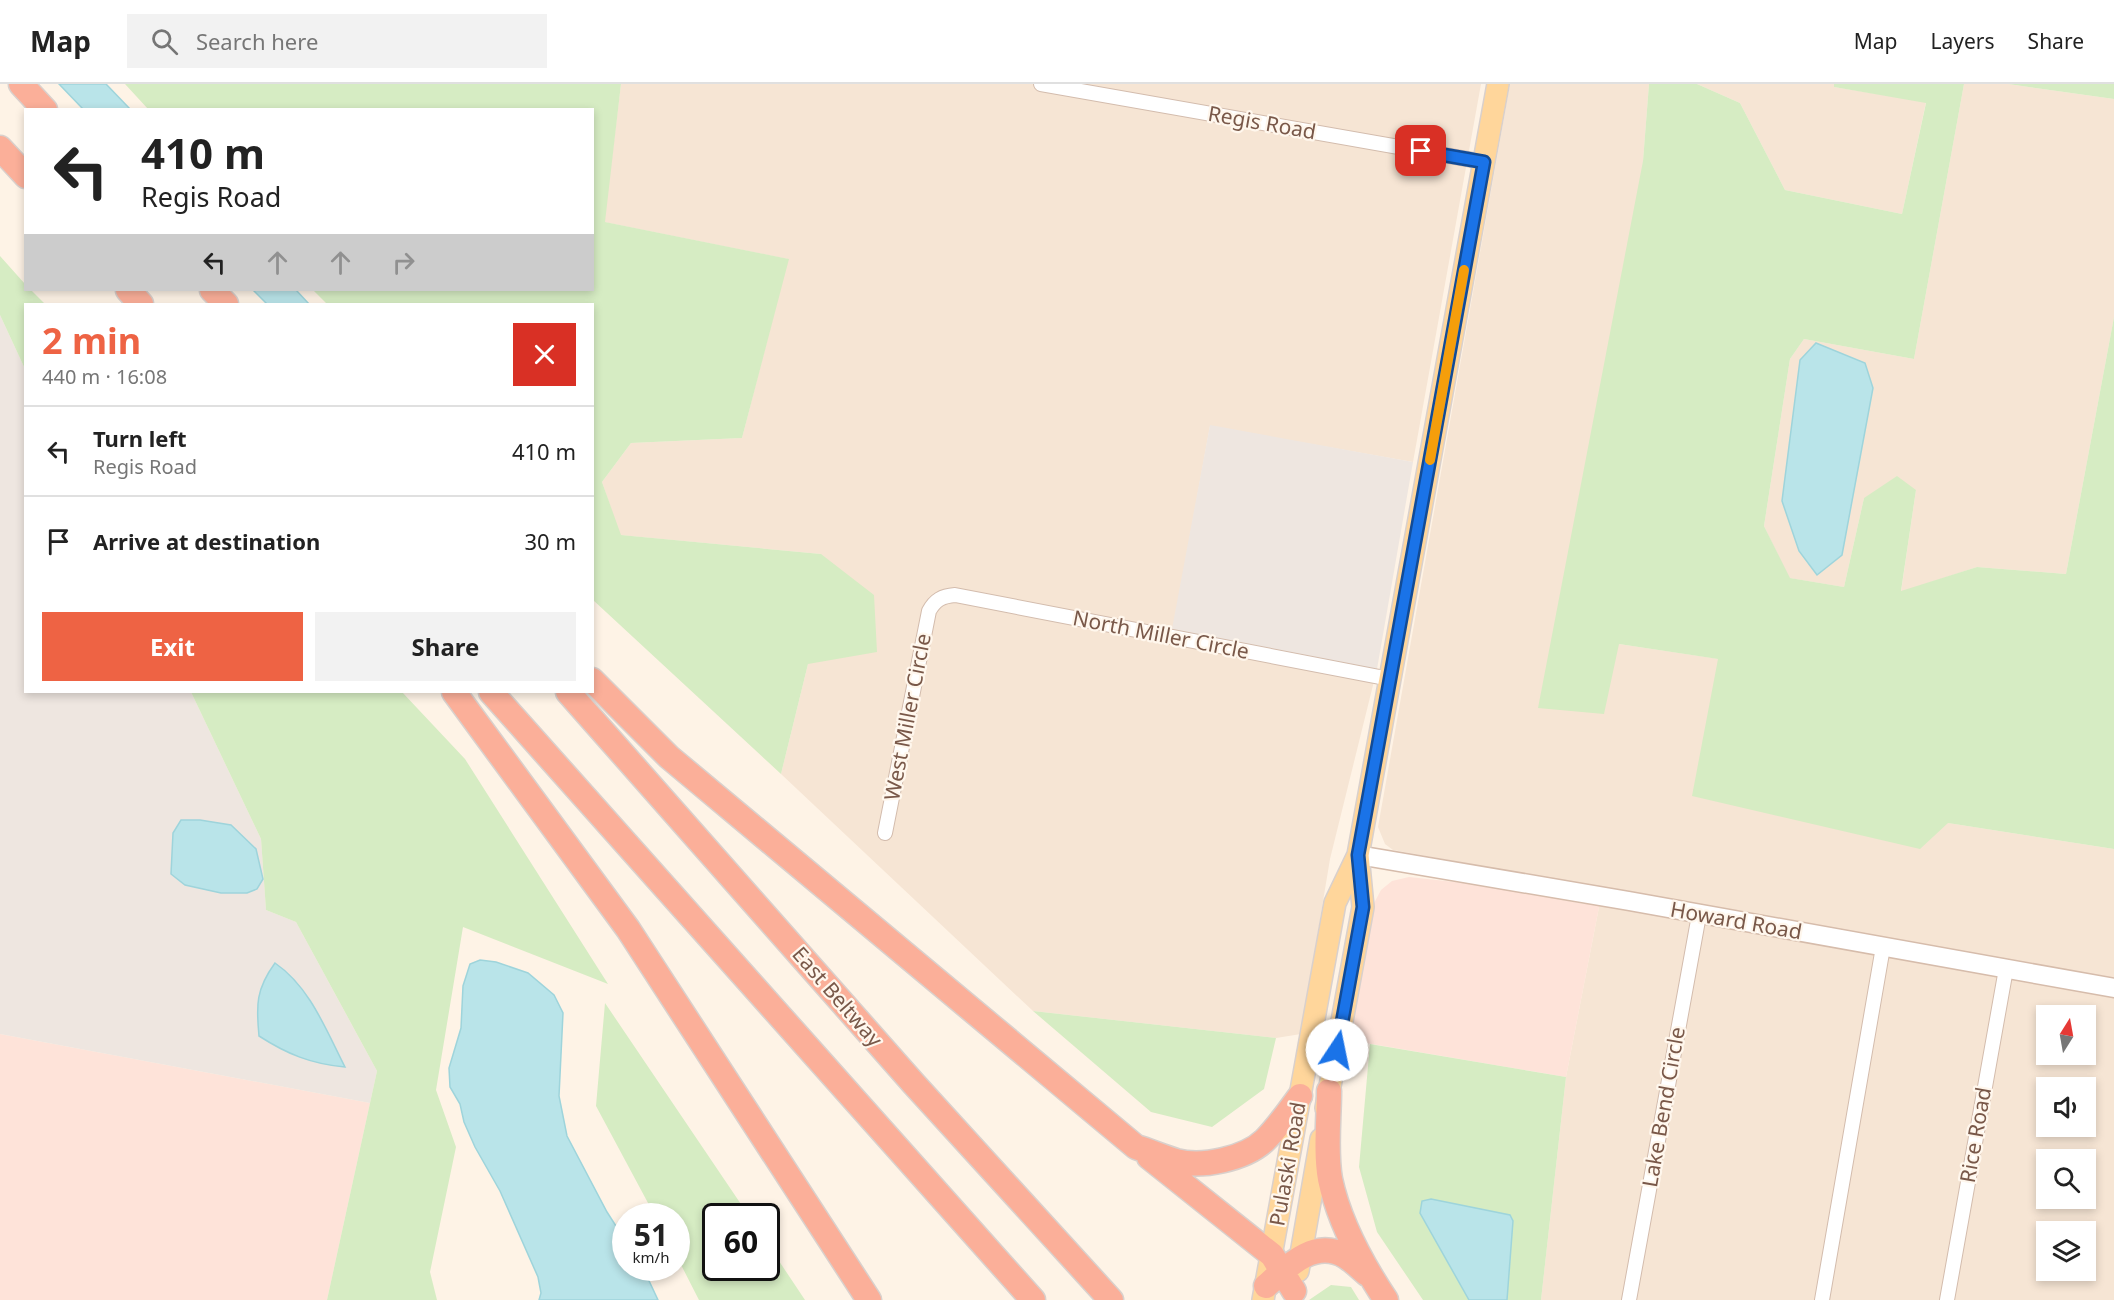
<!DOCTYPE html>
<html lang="en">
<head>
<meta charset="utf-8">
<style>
	:root { --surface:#fff; --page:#f2f2f2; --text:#222; --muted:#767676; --line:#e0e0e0; --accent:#ee6344 }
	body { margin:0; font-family:"Noto Sans",sans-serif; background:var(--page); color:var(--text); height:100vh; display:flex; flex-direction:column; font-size:22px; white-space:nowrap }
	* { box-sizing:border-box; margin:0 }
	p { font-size:20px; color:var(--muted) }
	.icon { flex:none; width:33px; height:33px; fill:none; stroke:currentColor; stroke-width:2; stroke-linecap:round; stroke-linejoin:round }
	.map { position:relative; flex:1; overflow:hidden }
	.details { position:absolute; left:24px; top:219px; width:570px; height:390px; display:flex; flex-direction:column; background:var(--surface); border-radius:0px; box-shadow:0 3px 9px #0003 }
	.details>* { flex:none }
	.hud { position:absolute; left:24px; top:24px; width:570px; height:183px; border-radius:0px; box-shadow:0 3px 9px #0003; background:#fff; color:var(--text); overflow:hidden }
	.needle { width:39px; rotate:11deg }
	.fabs { position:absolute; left:2036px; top:921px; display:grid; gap:12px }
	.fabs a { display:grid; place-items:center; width:60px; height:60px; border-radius:0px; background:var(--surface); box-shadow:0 3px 9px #0003; font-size:30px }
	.speed { position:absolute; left:612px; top:1119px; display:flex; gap:12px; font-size:30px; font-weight:700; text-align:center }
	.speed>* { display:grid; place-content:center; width:78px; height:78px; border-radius:50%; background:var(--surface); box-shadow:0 3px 9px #0003; line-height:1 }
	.speed small { font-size:15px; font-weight:400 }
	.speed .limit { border:3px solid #111; border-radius:9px; background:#fff; color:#111 }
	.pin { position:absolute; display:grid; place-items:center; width:51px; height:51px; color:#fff; margin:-26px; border-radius:12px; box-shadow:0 3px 9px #0006 }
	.me { position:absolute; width:66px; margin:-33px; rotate:11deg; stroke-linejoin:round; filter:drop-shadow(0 0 4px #0008) }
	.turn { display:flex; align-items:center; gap:21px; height:126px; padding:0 18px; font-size:27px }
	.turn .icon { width:78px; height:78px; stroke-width:2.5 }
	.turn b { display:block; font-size:42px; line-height:51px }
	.lanes { display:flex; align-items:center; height:57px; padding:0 18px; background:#0003; justify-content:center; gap:30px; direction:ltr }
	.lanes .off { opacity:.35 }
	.round { display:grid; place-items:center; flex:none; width:63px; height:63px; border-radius:0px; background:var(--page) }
	.head { display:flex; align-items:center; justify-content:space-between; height:102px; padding:0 18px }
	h1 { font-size:36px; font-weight:700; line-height:45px; color:var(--accent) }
	.action { display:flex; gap:12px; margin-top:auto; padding:12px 18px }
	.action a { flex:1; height:69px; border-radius:0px; background:var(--accent); color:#fff; font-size:24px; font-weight:700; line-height:69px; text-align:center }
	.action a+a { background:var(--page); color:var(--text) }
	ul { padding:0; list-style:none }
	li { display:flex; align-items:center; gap:18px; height:90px; padding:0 18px; border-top:2px solid var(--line) }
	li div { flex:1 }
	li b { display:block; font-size:22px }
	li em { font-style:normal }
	header { display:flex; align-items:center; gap:36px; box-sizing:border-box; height:84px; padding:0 30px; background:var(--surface); border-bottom:2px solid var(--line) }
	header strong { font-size:28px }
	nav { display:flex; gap:33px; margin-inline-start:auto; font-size:21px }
	.search { width:420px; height:54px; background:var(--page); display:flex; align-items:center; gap:15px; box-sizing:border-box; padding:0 21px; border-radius:0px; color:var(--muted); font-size:22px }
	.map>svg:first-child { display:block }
	.residential { fill:#f6e5d4; fill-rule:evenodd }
	.commercial { fill:#fee3d9 }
	.industrial { fill:#eee6e0 }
	.green { fill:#d6ecc3 }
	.water { fill:#b9e4e9; stroke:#9ed4db; stroke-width:1.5 }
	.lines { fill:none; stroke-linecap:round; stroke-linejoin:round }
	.street-casing { stroke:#d3bcad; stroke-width:16 }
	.secondary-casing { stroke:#d6bcab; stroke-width:21 }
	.primary-casing { stroke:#d9d0cc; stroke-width:24 }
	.highway-casing { stroke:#d9d0cc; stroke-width:27 }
	.street { stroke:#fff; stroke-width:14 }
	.secondary { stroke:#fff; stroke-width:18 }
	.primary { stroke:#ffd69b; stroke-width:21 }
	.highway { stroke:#fbaf99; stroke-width:24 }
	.route-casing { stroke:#114b97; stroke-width:15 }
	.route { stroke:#1a73e8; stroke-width:10 }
	.slow { stroke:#f59e0b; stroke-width:10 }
	.labels { text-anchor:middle; stroke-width:4.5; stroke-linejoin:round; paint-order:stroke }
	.street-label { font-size:21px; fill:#795849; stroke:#fff7ed }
</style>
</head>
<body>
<header>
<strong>Map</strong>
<div class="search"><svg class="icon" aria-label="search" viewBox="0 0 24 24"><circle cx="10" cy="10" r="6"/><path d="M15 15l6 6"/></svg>Search here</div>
<nav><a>Map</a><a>Layers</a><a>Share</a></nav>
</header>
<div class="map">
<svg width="2114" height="1216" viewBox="0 0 2114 1216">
	<rect width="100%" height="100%" fill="#fef3e6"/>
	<path class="residential" d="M621 0H1481L1413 378 1210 342 1173 545 1377 585 1330 775 1301 950 1276 954 1033 927 781 690 808 580 821 470 620 451 602 398 631 359 742 354 788 175 604 138Z
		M1510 0H1649L1643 77 1619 560 1719 575 1948 739 2114 765V896L1393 766 1385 760 1378 743Z
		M1697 0H1834V3L1926 18 1902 130 1785 106 1740 19Z
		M1964 0H2008L2114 15V233L2066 490 1977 483 1901 508 1916 406 1864 414 1844 503 1789 494 1764 442 1790 275 1804 255 1914 275Z
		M1600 818 2114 910V1216H1541L1566 993ZM2046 932H2085V970H2046ZM2046 1004H2085V1042H2046ZM2046 1076H2085V1114H2046ZM2046 1148H2085V1186H2046Z"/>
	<path class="commercial" d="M1409 793 1491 802 1584 820 1600 818 1566 993 1348 956 1372 823 1381 806 1392 797Z
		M0 950 370 1019 327 1216H0Z"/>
	<path class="industrial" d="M0 231 25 285 26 608H191L261 755 266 826 296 838 377 987 370 1019 0 950Z
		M1210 341 1413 378 1377 585 1172 545Z"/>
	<path class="green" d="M125 0H621L605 138 789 175 742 354 631 359 602 398 621 451 821 470 874 511 877 568 808 580 781 690 593 516 592 220H327L313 206H592V26L148 25Z
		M1649 0H1697L1740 19 1785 106 1902 130 1926 19 1834 3V0H1964L1914 275 1804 255 1790 275 1764 442 1790 494 1844 503 1864 414 1897 392 1916 406 1901 507 1977 483 2066 490 2114 233V765L1948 739 1920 765 1692 712 1718 575 1619 560 1604 630 1538 624 1643 77Z
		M2008 0H2114V15Z
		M0 172 25 200 26 206H31L45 220H26L25 285 0 231Z
		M191 608H402L465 675 608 900 463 843 436 1006 456 1063 430 1188 437 1216H327L377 987 296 838 266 826 261 755Z
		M605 919 749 1132H716V1184H766L767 1159 805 1216H699L677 1173 676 1132H655L596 1022Z
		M1033 927 1276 954 1264 1005 1212 1043 1151 1028Z
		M1370 960 1566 993 1541 1216H1507L1513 1137 1510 1131 1420 1129 1469 1216H1423L1377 1148 1359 1083Z
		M1331 1201 1351 1203 1359 1216H1309Z"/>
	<path class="water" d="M59 0H106L130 25H83Z
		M253 206H296L309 220H267Z
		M1816 259 1865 279 1873 304 1842 471 1817 491 1799 467 1782 417 1800 276Z
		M181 736H200L231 741 256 765 263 795 257 805 247 809H221L185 801 171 790 173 749Z
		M480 876 496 878 528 889 554 911 563 929 559 1012 567 1052 607 1128 625 1156 626 1184H643L658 1216H539L541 1209 538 1193 500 1107 475 1063 464 1038 460 1020 450 1003 449 984 461 944 463 902 470 880Z
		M275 879C310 903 326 946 345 983 311 980 287 970 259 952 256 921 256 905 275 879Z
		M1431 1115 1510 1131 1513 1137 1507 1216H1469L1420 1129 1422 1117Z"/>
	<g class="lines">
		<g class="street-casing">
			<path id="street" d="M1041 0 1484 78
				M885 749 929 527C935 516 942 512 955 511L1390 595
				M1629 1216 1699 831
				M1822 1216 1883 863
				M1947 1216 2006 885"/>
		</g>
		<g class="secondary-casing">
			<path id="secondary" d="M1358 771 1629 817 2114 904"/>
		</g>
		<g class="primary-casing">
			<path id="primary" d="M1326 1024 1363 823 1358 771 1498 0
				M1298 1187 1321 1055
				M1263 1216 1335 819 1358 771"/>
		</g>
		<g class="highway-casing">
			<path id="highway" d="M21 0 45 26
				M0 64 26 92
				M128 206 141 220
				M212 206 226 220
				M592 596 669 673 1136 1063C1149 1067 1163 1073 1176 1077 1202 1084 1245 1075 1265 1056 1278 1043 1289 1027 1300 1012
				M454 608 628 845 869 1216
				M491 608 1033 1216
				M568 608 914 1000 1111 1216
				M1329 1007C1329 1035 1325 1067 1330 1095 1339 1138 1362 1180 1386 1216
				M1149 1073 1272 1171 1294 1207
				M1266 1202C1287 1183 1314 1154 1345 1172 1353 1177 1360 1184 1367 1190"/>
		</g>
		<use href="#street" class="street"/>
		<use href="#secondary" class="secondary"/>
		<use href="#primary" class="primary"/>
		<use href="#highway" class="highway"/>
	</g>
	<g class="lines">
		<g class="route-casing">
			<path id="route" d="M1337 966 1363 823 1358 771 1484 78 1421 67"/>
		</g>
		<use href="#route" class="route"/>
		<path class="slow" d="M1430 376 1464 186"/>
	</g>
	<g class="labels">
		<g class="street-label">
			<text transform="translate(1262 39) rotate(10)" y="7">Regis Road</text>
			<text transform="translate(1161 551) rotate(11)" y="7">North Miller Circle</text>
			<text transform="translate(908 633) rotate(-79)" y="7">West Miller Circle</text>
			<text transform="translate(1736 837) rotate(10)" y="7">Howard Road</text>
			<text transform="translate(837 913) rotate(49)" y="7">East Beltway</text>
			<text transform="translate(1664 1023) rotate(-80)" y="7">Lake Bend Circle</text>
			<text transform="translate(1976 1051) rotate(-80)" y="7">Rice Road</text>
			<text transform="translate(1288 1080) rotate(-80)" y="7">Pulaski Road</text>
		</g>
	</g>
</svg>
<div class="fabs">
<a><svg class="needle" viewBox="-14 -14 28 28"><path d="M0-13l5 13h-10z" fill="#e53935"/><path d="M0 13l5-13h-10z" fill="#767676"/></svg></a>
<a><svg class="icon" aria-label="sound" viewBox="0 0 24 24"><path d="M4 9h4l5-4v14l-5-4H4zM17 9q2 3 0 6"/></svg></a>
<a><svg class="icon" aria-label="search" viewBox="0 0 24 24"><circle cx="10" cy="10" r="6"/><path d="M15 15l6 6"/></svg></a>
<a><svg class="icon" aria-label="layers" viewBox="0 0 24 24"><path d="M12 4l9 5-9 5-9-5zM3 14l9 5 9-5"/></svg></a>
</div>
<div class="speed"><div>51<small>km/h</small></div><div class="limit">60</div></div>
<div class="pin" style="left:1421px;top:67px;background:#d93025"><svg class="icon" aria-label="arrive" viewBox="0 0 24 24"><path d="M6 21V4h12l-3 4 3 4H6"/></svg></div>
<svg class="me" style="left:1337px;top:966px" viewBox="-20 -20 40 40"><circle r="19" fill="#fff"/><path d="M0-13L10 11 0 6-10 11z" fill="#1a73e8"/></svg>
<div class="hud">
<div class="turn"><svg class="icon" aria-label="left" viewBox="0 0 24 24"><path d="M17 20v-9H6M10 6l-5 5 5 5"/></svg><div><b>410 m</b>Regis Road</div></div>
<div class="lanes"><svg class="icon" aria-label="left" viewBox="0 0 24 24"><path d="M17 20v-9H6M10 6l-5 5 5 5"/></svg><svg class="icon off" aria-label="ahead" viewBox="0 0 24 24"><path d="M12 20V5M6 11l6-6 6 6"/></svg><svg class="icon off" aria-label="ahead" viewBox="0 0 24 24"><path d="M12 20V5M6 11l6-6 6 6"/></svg><svg class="icon off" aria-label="right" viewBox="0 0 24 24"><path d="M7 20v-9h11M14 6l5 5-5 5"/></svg></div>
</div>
<section class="details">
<div class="head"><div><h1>2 min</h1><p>440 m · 16:08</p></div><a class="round" style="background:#d93025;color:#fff"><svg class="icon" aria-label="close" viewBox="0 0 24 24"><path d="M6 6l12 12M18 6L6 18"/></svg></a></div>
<ul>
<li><svg class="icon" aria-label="left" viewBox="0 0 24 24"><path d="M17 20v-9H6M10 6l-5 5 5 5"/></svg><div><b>Turn left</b><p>Regis Road</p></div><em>410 m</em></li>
<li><svg class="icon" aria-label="arrive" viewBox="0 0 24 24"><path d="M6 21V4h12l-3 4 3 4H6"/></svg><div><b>Arrive at destination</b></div><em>30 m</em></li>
</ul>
<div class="action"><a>Exit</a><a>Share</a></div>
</section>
</div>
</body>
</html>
